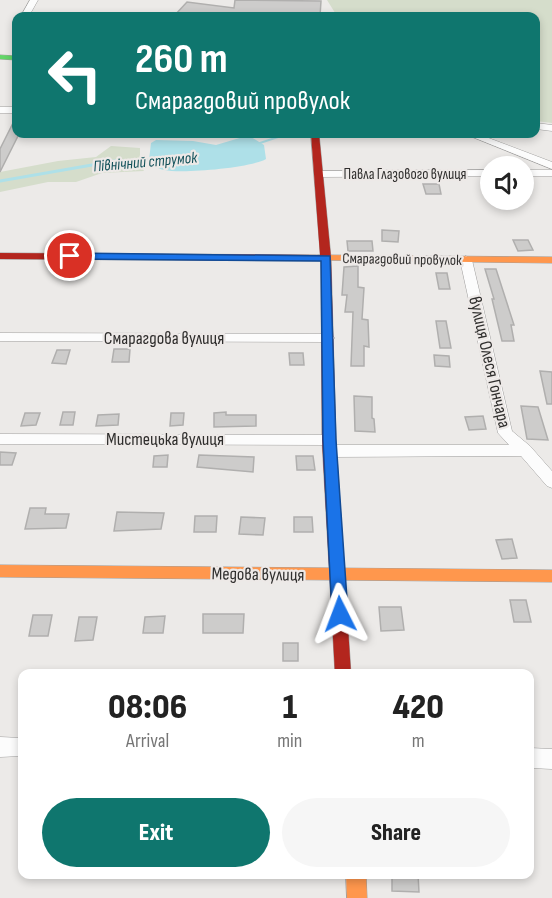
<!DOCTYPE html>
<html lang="en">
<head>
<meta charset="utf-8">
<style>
	:root { --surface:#fff; --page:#f6f6f6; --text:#222; --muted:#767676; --accent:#0f766e }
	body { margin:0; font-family:"Sofia Sans Condensed",sans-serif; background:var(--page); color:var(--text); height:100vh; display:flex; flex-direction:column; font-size:22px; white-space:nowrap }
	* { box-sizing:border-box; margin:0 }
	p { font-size:20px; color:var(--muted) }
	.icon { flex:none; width:33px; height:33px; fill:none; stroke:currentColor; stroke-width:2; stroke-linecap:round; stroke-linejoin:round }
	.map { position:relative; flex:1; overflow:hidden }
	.sheet { position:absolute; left:18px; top:669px; width:516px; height:210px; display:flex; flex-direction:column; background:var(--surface); border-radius:12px; box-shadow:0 3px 9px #0003 }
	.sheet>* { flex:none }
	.hud { position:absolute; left:12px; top:12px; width:528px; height:126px; border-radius:12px; box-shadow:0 3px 9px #0003; background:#0f766e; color:#fff; overflow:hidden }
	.buttons { position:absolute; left:480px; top:156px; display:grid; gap:12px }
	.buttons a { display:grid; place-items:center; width:54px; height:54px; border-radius:50%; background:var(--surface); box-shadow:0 3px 9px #0003; font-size:30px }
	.pin { position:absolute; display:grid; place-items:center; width:51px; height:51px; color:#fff; margin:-26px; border:3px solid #fff; border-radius:50%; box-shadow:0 2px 6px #0007 }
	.me { position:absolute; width:66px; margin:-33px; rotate:357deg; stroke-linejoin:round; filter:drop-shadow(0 0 4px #0008) }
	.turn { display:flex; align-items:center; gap:21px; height:126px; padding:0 24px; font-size:27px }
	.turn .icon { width:78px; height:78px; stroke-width:2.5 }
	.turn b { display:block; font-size:42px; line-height:51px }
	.eta { display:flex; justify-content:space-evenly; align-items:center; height:102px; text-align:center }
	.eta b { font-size:36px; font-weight:800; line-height:42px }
	.action { display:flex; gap:12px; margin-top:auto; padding:12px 24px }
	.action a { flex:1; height:69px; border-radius:36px; background:var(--accent); color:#fff; font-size:24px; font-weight:800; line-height:69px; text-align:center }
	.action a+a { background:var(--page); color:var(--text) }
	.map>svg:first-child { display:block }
	.green { fill:#d5ddcb }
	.water { fill:#aee0e8 }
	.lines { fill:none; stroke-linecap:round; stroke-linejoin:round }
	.stream-far1 { stroke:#aee0e8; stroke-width:2 }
	.stream { stroke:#aee0e8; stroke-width:3 }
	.building { fill:#cdcccb; stroke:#b0afae; stroke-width:1.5 }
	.street-casing { stroke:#9f9e9d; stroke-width:1 }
	.fast-casing { stroke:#9f9e9d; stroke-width:1 }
	.slow-casing { stroke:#9f9e9d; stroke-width:1 }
	.jam-casing { stroke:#9f9e9d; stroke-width:1 }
	.street { fill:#fcfcfc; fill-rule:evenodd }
	.fast { fill:#63d668; fill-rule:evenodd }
	.slow { fill:#ff974d; fill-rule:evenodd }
	.jam { fill:#b3261e; fill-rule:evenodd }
	.route { fill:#1a73e8; stroke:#114b97; stroke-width:1.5 }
	.labels { text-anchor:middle; stroke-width:4.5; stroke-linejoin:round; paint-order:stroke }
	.far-street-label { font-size:15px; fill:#2f2e2d; stroke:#ede9e7 }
	.far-water-label { font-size:16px; font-style:italic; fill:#115059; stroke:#ede9e7 }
	.street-label { font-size:18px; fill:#2f2e2d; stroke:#ede9e7 }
</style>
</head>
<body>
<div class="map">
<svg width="552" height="898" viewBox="0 0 552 898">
	<rect width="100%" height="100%" fill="#eceae8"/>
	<path class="green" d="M327 0H552V123L536 121V16H337Z
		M111 146 140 148V165L144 171 102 173 76 182H48L0 192V172L58 161 96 157Z"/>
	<path class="water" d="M243 137H251L264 145 266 159C251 168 182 174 164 170 158 169 153 165 149 160L151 143 156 140 193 141 216 145Z"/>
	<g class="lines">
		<path class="stream-far1" d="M257 144 287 134"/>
		<path class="stream" d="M0 181 115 161 152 160"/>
	</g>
	<path class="building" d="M235 0 321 1 320 16H174L187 2 234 8Z
		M16 117V134H19L0 172V149Z
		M423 184H439L441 194H426Z
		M382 230 399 231 398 242 382 241Z
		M513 240H528L533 250 518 251Z
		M347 241H372L373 251H348Z
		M358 266V287L364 288 362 319 368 320 369 347 364 346V366H351L353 312H345L347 295H342L344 267Z
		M485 269H496L514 325H511L514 341H502L492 299H494Z
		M436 273H447L450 289H439Z
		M436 321H446L451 348H440Z
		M114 349H130L129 362H112Z
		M57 350H70L66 364 52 363Z
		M289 353H303L304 365H290Z
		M434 355 449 356 450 367 435 366Z
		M540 371 552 372V404H547Z
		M354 396 372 397V418L374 419 375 432 355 431Z
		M521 406 538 407 548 440 527 439Z
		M63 412H75L73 425H60Z
		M226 412V415H256V426L214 427V413Z
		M25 413H40L36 425 21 426Z
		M171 413H184L183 425 170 426Z
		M119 414 118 425 96 426 98 415Z
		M483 416 486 429 469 430 465 417Z
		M0 452 16 453 12 465H0Z
		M168 455 167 467H153L154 456Z
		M199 455 254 457 253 472 197 467Z
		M296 456H313L315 470H297Z
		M30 508H46L45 514H69L66 528 25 529Z
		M117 512 164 513 161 529 114 531Z
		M195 516H217L216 532H194Z
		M241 517 265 518 263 535 239 534Z
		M294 517H312L313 532H294Z
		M512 539 517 558 502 559 496 540Z
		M510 600H526L531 622H514Z
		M379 607H401L404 630 381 631Z
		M203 614H244L243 633H203Z
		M33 615H52L48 636H29Z
		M165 616 163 633H143L145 617Z
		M79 617H97L93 640 75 641Z
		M283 643H298V661H283Z
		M392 874H418L419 892 392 891Z"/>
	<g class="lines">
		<g class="street-casing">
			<path id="street" d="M30 0H38L29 16H21Z
				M0 107H16V113H0Z
				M536 123 552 125V131L536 129Z
				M465 134H478L552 162V169Z
				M490 170V176L319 177 314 174 319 171Z
				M524 170H552V176H524Z
				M466 256 472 260 512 431 530 446 552 471V488L547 486 521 456 331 457 326 455 323 451 326 447 331 445H509L498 433 460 260Z
				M0 333 328 334 335 338 328 342 0 341Z
				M0 434 329 435 334 436 336 440 334 444 329 445 0 444Z
				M0 737 22 738V756L0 757Z
				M530 748 552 749V769L530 768Z"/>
		</g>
		<g class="fast-casing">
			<path id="fast" d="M0 55 16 56V60L0 59Z"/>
		</g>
		<g class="slow-casing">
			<path id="slow" d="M320 255 552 257V263L316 260V256Z
				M0 565 552 570V582L0 577Z
				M346 874H366L367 898H347Z"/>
		</g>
		<g class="jam-casing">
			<path id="jam" d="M311 134H319L331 258 336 440 351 674H335L322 440 321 261 0 259V253L320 255Z"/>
		</g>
		<use href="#street" class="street"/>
		<use href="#fast" class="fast"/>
		<use href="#slow" class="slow"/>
		<use href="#jam" class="jam"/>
	</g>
	<path class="route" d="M70 253 330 256 336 440 348 614 346 619 340 621 335 619 332 614 323 440 321 261 66 259V254Z"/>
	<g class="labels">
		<g class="far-street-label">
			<text x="405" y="179">Павла Глазового вулиця</text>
			<text transform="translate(402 259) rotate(1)" y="5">Смарагдовий провулок</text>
		</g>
		<g class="far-water-label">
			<text transform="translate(145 161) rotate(-5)" y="6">Північний струмок</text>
		</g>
		<g class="street-label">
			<text x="164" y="344">Смарагдова вулиця</text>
			<text transform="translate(490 362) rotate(77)" y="6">вулиця Олеся Гончара</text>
			<text x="165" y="445">Мистецька вулиця</text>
			<text transform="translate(258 574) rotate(1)" y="6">Медова вулиця</text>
		</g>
	</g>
</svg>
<div class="buttons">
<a><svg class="icon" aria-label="sound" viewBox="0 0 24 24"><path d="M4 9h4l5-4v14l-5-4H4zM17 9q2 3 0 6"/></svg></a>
</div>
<div class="pin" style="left:70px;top:256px;background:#d93025"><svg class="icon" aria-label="arrive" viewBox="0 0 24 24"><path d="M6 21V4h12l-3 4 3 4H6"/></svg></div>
<svg class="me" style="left:340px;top:614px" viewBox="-20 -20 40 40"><path d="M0-17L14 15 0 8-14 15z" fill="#1a73e8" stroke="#fff" stroke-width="4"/></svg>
<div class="hud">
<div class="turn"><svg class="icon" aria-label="left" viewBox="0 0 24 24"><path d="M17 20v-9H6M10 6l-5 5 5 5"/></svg><div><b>260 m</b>Смарагдовий провулок</div></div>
</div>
<section class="sheet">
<div class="eta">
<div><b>08:06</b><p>Arrival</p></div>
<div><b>1</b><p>min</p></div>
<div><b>420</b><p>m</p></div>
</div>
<div class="action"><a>Exit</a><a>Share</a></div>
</section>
</div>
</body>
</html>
